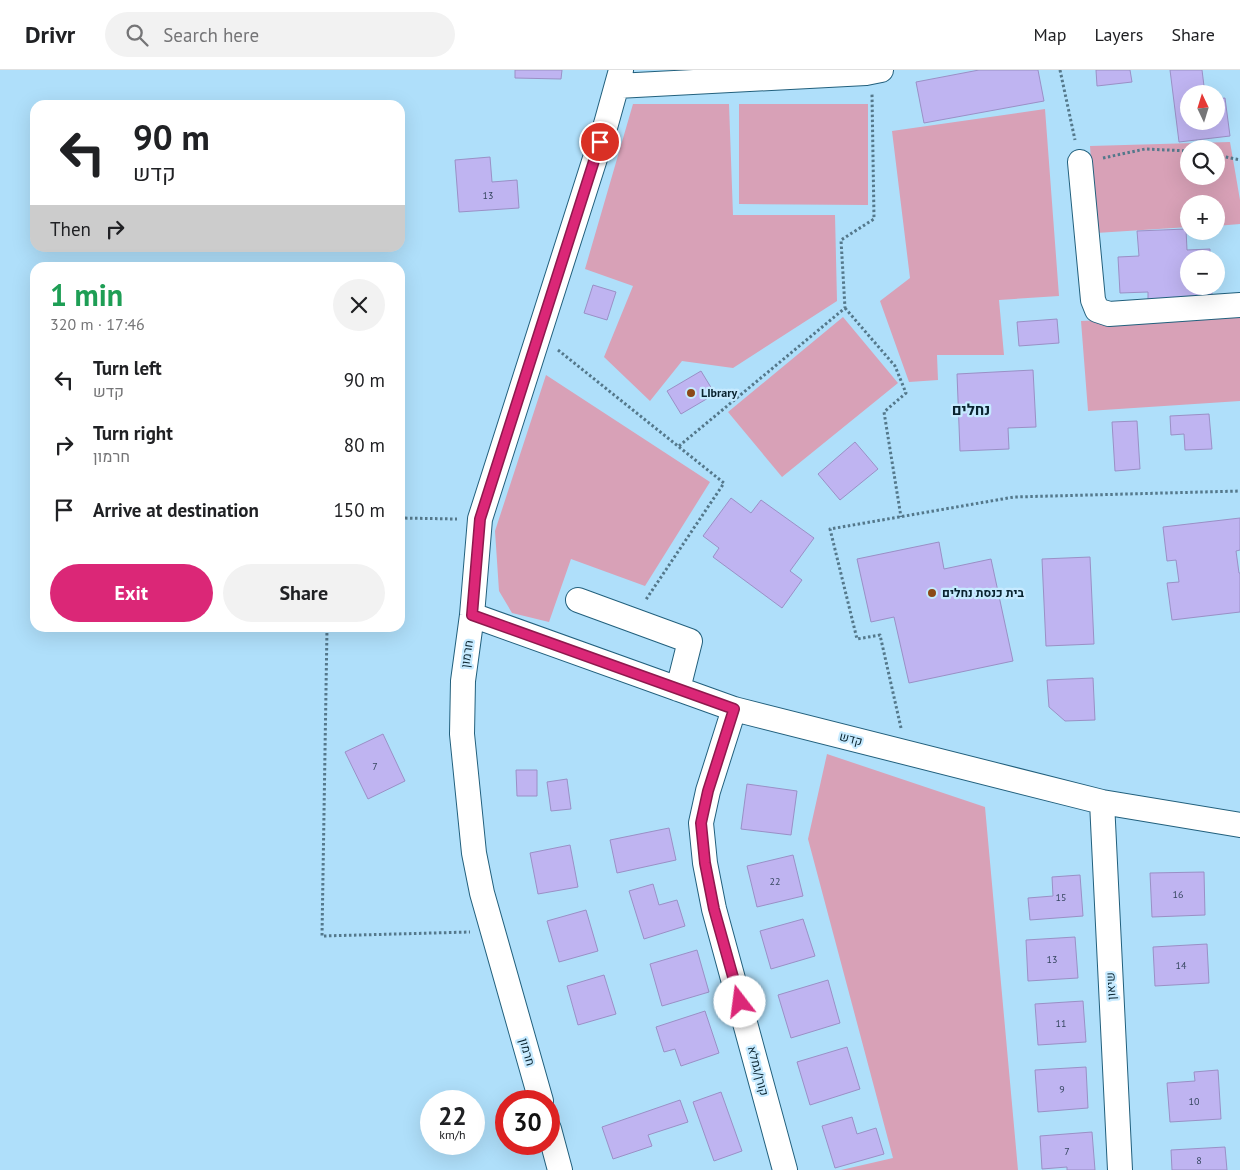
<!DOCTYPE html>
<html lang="en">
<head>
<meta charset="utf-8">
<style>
	:root { --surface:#fff; --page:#f2f2f2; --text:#202124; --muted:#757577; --line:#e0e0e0; --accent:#db2777 }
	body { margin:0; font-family:"PT Sans",Heebo,sans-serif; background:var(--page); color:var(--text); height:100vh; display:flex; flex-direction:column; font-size:19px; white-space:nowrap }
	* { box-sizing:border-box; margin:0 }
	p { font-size:16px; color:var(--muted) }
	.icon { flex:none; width:28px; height:28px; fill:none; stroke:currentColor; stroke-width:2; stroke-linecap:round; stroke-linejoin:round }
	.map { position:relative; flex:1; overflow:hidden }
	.side { position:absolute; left:30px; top:192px; width:375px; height:370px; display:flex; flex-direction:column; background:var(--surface); border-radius:15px; box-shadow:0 5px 20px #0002 }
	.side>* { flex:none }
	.hud { position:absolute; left:30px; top:30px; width:375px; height:152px; border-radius:15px; box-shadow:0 5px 20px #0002; background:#fff; color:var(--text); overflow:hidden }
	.needle { width:32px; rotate:356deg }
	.fabs { position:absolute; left:1180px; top:15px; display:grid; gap:10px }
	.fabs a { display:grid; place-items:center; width:45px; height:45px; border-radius:50%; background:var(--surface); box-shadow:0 5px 20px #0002; font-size:25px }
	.speed { position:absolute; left:420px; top:1020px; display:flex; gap:10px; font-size:25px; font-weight:700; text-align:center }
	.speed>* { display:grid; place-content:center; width:65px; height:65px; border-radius:50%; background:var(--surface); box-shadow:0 5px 20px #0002; line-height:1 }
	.speed small { font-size:12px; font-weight:400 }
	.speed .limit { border:8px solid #d22; background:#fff; color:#111 }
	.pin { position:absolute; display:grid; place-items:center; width:42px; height:42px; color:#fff; margin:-21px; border:2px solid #fff; border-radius:50%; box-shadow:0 1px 5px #0007 }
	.me { position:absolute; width:55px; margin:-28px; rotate:345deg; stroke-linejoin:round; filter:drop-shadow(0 0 4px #0008) }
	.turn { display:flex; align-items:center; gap:18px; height:105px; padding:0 20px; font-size:22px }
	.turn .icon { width:65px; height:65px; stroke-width:2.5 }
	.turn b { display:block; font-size:35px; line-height:42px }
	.then { display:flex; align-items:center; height:48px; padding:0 20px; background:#0003; gap:10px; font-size:19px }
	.round { display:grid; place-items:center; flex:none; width:52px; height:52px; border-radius:26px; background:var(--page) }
	.headline { display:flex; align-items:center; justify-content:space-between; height:85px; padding:0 20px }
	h1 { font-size:30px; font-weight:700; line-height:38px; color:#1e9e55 }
	.cta { display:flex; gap:10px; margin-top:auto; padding:10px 20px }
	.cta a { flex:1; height:58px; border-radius:30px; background:var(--accent); color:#fff; font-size:20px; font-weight:700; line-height:58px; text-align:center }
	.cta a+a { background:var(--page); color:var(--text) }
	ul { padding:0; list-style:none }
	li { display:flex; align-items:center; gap:15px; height:65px; padding:0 20px }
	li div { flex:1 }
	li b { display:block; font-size:19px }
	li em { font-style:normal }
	header { display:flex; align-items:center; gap:30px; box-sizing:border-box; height:70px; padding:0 25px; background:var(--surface); border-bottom:1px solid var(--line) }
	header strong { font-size:24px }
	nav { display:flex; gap:28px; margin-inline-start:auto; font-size:18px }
	.search { width:350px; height:45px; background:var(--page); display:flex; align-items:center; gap:12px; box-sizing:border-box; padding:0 18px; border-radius:28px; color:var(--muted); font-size:19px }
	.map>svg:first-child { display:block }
	.green { fill:#d8a1b7; fill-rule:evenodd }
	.building { fill:#bfb4f1; stroke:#9a90c6 }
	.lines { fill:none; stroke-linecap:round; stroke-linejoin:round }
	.minor-casing { stroke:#22607d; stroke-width:26 }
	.path { stroke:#54788b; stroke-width:3; stroke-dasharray:2.5 2.5; stroke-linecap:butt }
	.minor { stroke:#fff; stroke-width:24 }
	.route-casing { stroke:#8e194d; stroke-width:12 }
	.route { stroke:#db2777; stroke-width:9 }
	.poi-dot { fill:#8b4917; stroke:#c6eaff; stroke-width:2 }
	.labels { text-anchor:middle; stroke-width:4.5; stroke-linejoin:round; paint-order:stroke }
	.number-label { font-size:10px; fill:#364760 }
	.poi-label { font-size:12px; font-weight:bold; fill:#09232f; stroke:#c6eaff; text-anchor:start }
	.street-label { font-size:12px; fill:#09232f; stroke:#c6eaff }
	.quarter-label { font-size:15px; font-weight:bold; fill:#09232f; stroke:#c6eaff }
</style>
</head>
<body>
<header>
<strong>Drivr</strong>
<div class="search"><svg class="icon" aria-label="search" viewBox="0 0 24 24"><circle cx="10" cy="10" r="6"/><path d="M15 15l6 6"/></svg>Search here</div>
<nav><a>Map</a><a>Layers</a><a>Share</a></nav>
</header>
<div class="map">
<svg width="1240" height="1100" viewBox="0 0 1240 1100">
	<rect width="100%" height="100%" fill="#afdffa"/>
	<path class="green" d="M633 34H729L733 145H835L837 231 733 298 682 291 650 331 604 287 633 216 585 199Z
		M739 34H868V135L739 134Z
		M1045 39 1059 226 999 230 1004 285H937L938 310 909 312 880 231 910 208 892 61Z
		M1230 72 1240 130V154L1216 156V134H1189V157L1096 163 1090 76ZM1189 79H1216V106H1189Z
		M1240 244V331L1088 341 1081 251Z
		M843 247 898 313 782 407 728 342Z
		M546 305 710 412 645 516 571 489 549 552 512 543 499 521 495 461Z
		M827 684 985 737 1018 1100H841L893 1088 808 769Z"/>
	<path class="building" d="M515 0H562L561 9 515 8Z
		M979 0H1038L1044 31 924 53 916 12Z
		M1096 0H1130L1132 12 1097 16Z
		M1170 0H1202L1205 24H1189V51H1216V29L1225 28 1230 66 1179 72Z
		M490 87 492 112 517 110 519 138 459 142 455 90Z
		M1186 159 1187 180 1210 179V189H1189V216H1212V227L1148 231V222L1120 223 1118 187 1139 186 1137 161Z
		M593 215 616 222 607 250 584 243Z
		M1057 249 1059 273 1019 276 1017 252Z
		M1033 300 1036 357 1008 358 1009 379 960 381 957 304Z
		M701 301 715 324 681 344 667 321Z
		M1209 344 1212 379 1185 380 1184 364 1171 365 1170 346Z
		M1137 351 1140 399 1115 401 1112 352Z
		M855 372 878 399 840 430 818 404Z
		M731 428 751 443 761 430 814 468 790 501 802 510 782 538 713 487 719 478 703 466Z
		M1240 448V480L1236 481 1239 503H1240V542L1172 550 1167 513 1179 512 1176 490 1167 491 1163 457Z
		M939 472 944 499 991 489 1013 591 909 613 894 547 871 552 857 489Z
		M1090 487 1094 574 1046 576 1042 489Z
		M1093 608 1095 650 1065 651 1049 637 1047 610Z
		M383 664 405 711 368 729 345 682Z
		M516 700H537V726H517Z
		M567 709 571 739 551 741 547 712Z
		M747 714 797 721 791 765 741 759Z
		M669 758 676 790 617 803 610 770Z
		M570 775 578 817 538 824 530 783Z
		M793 785 803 826 757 837 747 796Z
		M1204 802 1205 845 1152 847 1150 803Z
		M1080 805 1083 846 1030 850 1028 828 1053 826 1052 807Z
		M653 814 659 835 677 830 685 856 644 869 629 821Z
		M586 840 598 881 559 892 547 851Z
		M803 849 815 886 771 899 760 861Z
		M1075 867 1078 908 1028 911 1026 870Z
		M1207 874 1209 913 1155 916 1153 877Z
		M697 880 709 922 662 936 650 894Z
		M604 905 616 944 578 955 567 916Z
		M828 910 840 953 791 968 778 925Z
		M1083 931 1086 972 1038 975 1035 934Z
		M705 941 719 983 681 996 675 979 664 982 656 957Z
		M847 977 860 1019 810 1035 797 992Z
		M1086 997 1088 1038 1038 1042 1035 1000Z
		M1218 1000 1221 1049 1170 1052 1167 1013 1195 1011 1194 1002Z
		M721 1022 742 1081 714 1091 693 1032Z
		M680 1030 688 1052 648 1065 652 1076 613 1089 602 1057Z
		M852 1047 857 1064 876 1058 884 1084 835 1098 822 1056Z
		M1092 1062 1095 1100H1067V1097L1042 1099 1040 1066Z
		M1225 1077 1227 1100H1172L1171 1080Z"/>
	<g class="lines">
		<g class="minor-casing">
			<path id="minor" d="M617 16 866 3 881 0
				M1080 92 1093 230 1097 240 1109 244 1240 235
				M578 530 690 571 678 619
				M472 545 734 639 1102 732 1240 755
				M734 639 708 721 701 753 705 793 714 839 785 1100
				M1102 732 1120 1100
				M541 1031 482 823 474 783 462 664 463 611 472 545 480 449 606 54 621 0
				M549 1059 560 1100"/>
		</g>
		<path class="path" d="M1060 0 1075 70
			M1216 85 1240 90
			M1103 88 1145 79 1189 81
			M845 238 895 296 906 323 884 342 901 447
			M558 280 724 413 645 531
			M679 376 845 238 841 170 874 149 872 24
			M400 448 457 449
			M327 558 322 866 470 862
			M901 658 880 565 857 569 830 459 1014 427 1240 421"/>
		<use href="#minor" class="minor"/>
	</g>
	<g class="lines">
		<g class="route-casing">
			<path id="route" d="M600 72 480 449 472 545 734 639 708 721 701 753 705 793 714 839 740 932"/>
		</g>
		<use href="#route" class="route"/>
	</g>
	<g class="poi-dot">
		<circle cx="691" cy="323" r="5"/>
		<circle cx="932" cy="523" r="5"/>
	</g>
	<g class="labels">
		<g class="number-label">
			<text x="488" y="129">13</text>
			<text x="375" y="700">7</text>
			<text x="775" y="815">22</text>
			<text x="1178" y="828">16</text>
			<text x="1061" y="831">15</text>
			<text x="1052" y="893">13</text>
			<text x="1181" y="899">14</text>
			<text x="1061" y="957">11</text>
			<text x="1062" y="1023">9</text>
			<text x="1194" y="1035">10</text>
			<text x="1067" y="1085">7</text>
			<text x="1199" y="1094">8</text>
		</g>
		<g class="poi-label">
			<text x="701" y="327">LIbrary</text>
			<text x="942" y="527">בית כנסת נחלים</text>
		</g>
		<g class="street-label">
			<text transform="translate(467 584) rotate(-82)" y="4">חרמון</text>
			<text transform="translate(851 669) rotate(14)" y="4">קדש</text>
			<text transform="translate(1111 916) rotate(-93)" y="4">שיאון</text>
			<text transform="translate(527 982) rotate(74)" y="4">חרמון</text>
			<text transform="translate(758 1001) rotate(75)" y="4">קורן/גמלא</text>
		</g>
		<g class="quarter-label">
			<text x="971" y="345">נחלים</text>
		</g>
	</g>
</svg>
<div class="fabs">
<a><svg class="needle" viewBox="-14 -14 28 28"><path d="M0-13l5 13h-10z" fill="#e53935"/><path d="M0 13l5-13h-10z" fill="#757577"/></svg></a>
<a><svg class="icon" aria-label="search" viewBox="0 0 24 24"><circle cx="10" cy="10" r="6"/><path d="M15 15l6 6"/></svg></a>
<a>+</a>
<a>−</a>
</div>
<div class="speed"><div>22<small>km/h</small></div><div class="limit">30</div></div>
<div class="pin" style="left:600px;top:72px;background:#d93025"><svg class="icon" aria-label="arrive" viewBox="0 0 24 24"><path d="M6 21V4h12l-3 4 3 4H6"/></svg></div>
<svg class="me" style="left:740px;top:932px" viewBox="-20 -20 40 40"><circle r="19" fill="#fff"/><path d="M0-13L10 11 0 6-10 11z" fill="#db2777"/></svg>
<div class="hud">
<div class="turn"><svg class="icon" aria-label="left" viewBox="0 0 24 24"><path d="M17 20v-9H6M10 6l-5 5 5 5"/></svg><div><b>90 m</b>קדש</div></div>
<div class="then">Then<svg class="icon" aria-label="right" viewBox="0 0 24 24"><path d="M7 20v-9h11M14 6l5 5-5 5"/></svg></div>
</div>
<section class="side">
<div class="headline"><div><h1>1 min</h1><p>320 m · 17:46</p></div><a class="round"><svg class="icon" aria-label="close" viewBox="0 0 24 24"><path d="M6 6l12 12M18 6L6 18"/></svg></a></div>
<ul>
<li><svg class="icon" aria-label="left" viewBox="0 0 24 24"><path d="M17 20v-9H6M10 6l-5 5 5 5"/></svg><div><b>Turn left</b><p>קדש</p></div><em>90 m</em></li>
<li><svg class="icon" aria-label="right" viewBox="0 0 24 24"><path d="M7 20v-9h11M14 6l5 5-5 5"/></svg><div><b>Turn right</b><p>חרמון</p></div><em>80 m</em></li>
<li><svg class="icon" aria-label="arrive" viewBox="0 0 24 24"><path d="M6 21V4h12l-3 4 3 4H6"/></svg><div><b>Arrive at destination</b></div><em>150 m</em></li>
</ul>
<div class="cta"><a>Exit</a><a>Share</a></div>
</section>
</div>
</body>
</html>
